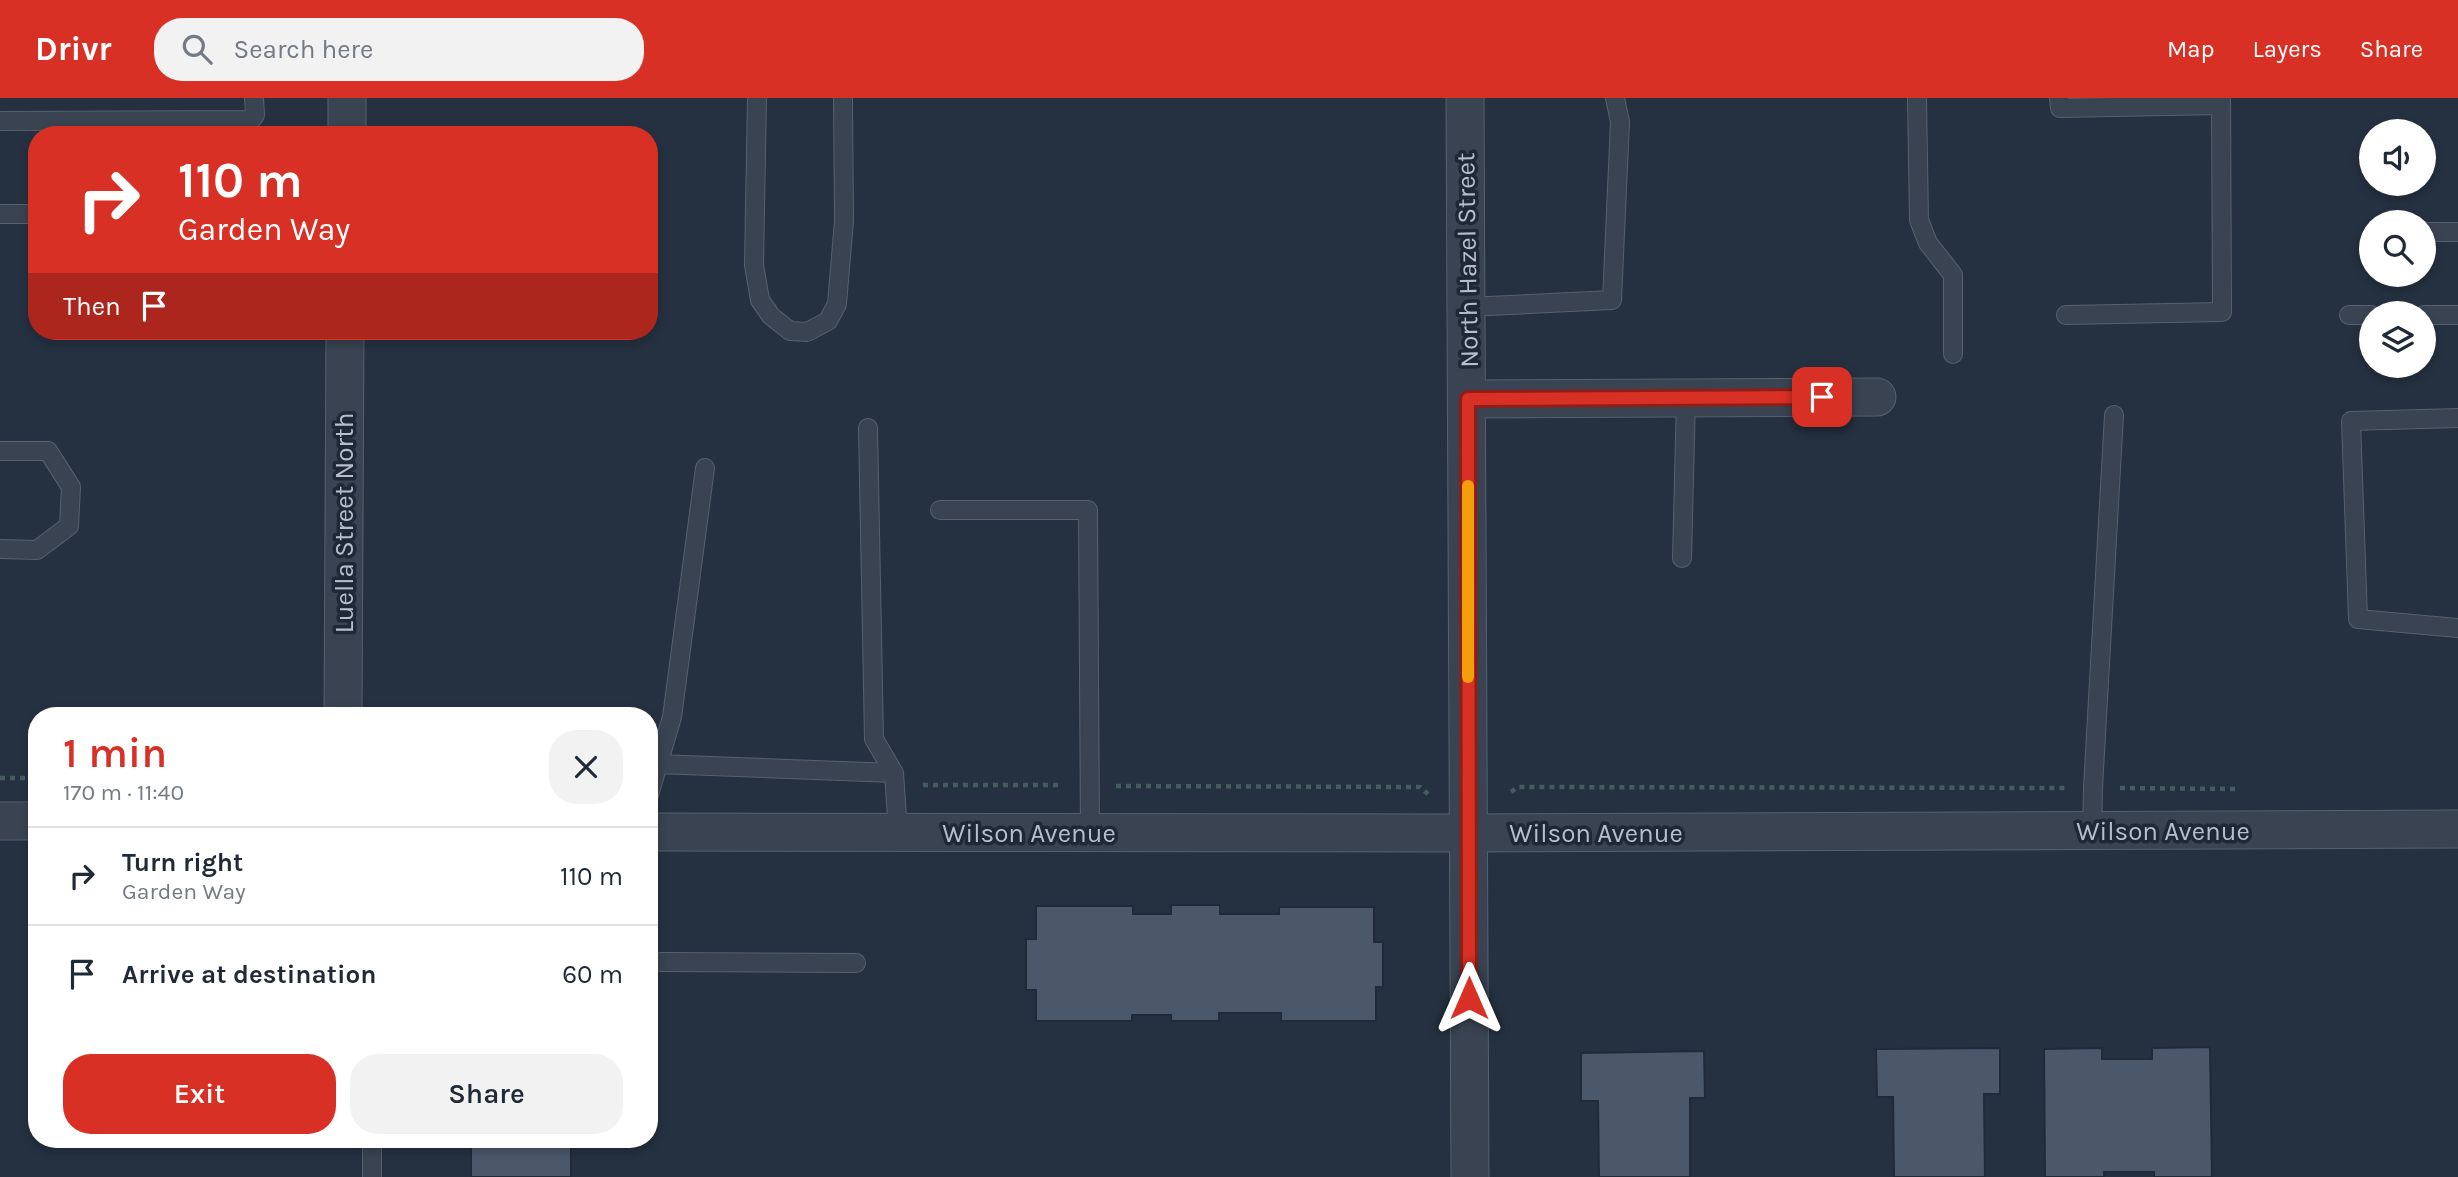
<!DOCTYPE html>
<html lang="en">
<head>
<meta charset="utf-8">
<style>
	:root { --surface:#fff; --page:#f2f2f3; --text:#1f2937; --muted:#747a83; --line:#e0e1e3; --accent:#d93025 }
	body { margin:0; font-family:Karla,sans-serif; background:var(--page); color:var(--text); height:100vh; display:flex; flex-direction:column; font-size:26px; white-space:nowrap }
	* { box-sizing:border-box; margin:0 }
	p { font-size:23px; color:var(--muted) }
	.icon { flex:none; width:38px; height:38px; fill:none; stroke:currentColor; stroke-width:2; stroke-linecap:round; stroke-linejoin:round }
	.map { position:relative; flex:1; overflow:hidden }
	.side { position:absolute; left:28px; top:609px; width:630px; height:441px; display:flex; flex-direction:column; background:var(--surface); border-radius:28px; box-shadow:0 4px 10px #0003 }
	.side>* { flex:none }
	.banner { position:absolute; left:28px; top:28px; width:630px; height:214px; border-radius:28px; box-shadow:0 4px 10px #0003; background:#d93025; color:#fff; overflow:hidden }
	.controls { position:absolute; left:2359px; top:21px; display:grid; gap:14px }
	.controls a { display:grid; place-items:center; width:77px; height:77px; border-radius:50%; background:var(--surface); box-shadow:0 4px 10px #0003; font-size:35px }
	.pin { position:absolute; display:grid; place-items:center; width:60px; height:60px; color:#fff; margin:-30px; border-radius:14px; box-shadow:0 4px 10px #0006 }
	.me { position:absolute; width:77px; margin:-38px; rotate:0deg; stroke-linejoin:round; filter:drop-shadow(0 0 5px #0008) }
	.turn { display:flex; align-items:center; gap:24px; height:147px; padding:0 35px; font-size:32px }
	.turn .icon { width:91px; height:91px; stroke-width:2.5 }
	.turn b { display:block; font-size:49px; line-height:60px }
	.then { display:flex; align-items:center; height:66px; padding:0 35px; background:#0003; gap:14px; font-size:26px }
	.round { display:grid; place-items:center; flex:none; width:74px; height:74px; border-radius:28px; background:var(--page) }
	.head { display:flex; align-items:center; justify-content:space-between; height:119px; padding:0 35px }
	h1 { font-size:42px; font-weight:600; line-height:52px; color:var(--accent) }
	.action { display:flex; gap:14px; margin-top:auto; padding:14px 35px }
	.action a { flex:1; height:80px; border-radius:28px; background:var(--accent); color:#fff; font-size:28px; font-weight:600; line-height:80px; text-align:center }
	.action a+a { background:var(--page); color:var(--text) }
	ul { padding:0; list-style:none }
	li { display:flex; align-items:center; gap:21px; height:98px; padding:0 35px; border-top:2px solid var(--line) }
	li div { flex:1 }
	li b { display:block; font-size:26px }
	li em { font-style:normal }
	header { display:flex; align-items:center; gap:42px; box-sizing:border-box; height:98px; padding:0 35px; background:var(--accent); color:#fff }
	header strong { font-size:33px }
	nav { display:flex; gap:38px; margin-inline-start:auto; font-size:24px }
	.search { width:490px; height:63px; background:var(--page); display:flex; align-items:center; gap:18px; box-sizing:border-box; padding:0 24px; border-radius:28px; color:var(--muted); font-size:26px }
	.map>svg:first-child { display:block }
	.building { fill:#4b586a; stroke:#202a38; stroke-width:2 }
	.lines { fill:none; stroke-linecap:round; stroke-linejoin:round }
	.lane-casing { stroke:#57616e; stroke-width:20 }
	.street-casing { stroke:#57616e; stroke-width:39 }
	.path { stroke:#455c5f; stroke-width:4.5; stroke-dasharray:5 5; stroke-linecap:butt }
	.lane { stroke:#394351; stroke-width:18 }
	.street { stroke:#394351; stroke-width:37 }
	.route-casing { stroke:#8d1f18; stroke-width:18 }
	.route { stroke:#d93025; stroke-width:12 }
	.slow { stroke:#f59e0b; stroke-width:12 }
	.labels { text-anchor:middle; stroke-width:7; stroke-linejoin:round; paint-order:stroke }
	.street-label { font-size:26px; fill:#b6becb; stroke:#1e2836 }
</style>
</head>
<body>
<header>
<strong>Drivr</strong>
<div class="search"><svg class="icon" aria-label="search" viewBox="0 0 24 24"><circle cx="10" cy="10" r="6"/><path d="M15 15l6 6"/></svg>Search here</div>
<nav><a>Map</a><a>Layers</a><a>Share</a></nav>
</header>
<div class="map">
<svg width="2458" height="1079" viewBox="0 0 2458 1079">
	<rect width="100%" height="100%" fill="#253141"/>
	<path class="building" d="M1171 807H1220V816H1279V809H1374V844H1383V889H1376V923H1281V915H1219V923H1171V917H1132V923H1036V892H1026V841H1036V808H1133V816H1171Z
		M2210 949 2212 1079H2154V1074H2104V1079H2045L2044 951 2102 950V961H2152V950Z
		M2000 950V996H1984L1985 1079H1894L1893 999H1877L1876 951Z
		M1704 953 1705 1000H1690V1079H1599L1598 1003H1581V955Z
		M471 1041H571V1079H471Z"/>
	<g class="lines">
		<g class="lane-casing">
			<path id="lane" d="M757 0 754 167 760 202 771 218 790 233 807 234 828 223 837 206 844 123 843 0
				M1917 0 1919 122 1928 145 1953 177V256
				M2059 0 2060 10 2221 7
				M0 23 251 22 255 17 254 0
				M0 116H37
				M2424 134H2458
				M1467 209 1612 202 1620 24 1615 0
				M2066 217 2222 214 2221 0
				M2349 217H2371
				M2424 217H2458
				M2458 320 2351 323 2358 521 2458 530
				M868 330 874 641 894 675 898 734
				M0 353H48L71 389 69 428 37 452 0 451
				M940 412H1088L1090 735
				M1682 460 1686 299
				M657 666 894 675
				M649 697 672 619 705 370
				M2092 734 2093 690 2114 317
				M661 864 856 865
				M372 1079V1041"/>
		</g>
		<g class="street-casing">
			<path id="street" d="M1465 0 1470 1079
				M347 37V0
				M1468 301 1877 299
				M343 618 345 233
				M0 723H37
				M649 734 1469 735 2458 731"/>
		</g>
		<path class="path" d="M0 680H37
			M923 687H1061
			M1116 688 1420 689 1428 696
			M2120 690 2237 691
			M1511 694 1518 689 2066 690"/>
		<use href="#lane" class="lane"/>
		<use href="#street" class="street"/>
	</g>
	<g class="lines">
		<g class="route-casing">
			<path id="route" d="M1469 900 1468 301 1822 299"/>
		</g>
		<use href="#route" class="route"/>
		<path class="slow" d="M1468 388V579"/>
	</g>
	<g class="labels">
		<g class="street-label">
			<text transform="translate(1467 162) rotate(-91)" y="9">North Hazel Street</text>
			<text transform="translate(344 425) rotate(-90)" y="9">Luella Street North</text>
			<text x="2163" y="742">Wilson Avenue</text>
			<text x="1029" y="744">Wilson Avenue</text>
			<text x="1596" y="744">Wilson Avenue</text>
		</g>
	</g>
</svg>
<div class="controls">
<a><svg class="icon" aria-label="sound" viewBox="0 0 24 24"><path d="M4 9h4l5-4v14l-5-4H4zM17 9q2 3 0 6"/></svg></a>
<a><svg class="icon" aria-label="search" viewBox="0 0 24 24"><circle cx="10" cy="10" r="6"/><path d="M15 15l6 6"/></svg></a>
<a><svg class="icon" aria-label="layers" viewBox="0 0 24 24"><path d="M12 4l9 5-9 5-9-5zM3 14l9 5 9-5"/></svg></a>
</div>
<div class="pin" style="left:1822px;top:299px;background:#d93025"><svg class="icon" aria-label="arrive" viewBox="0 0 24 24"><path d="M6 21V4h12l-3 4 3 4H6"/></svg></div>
<svg class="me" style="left:1469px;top:900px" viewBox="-20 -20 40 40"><path d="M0-17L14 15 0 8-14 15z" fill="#d93025" stroke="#fff" stroke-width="4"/></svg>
<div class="banner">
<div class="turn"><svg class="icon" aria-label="right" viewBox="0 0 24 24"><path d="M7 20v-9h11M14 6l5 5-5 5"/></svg><div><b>110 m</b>Garden Way</div></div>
<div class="then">Then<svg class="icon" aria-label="arrive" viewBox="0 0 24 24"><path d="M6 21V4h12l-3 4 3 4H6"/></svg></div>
</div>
<section class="side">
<div class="head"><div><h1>1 min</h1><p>170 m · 11:40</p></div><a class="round"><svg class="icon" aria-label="close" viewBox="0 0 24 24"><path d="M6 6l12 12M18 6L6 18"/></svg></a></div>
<ul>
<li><svg class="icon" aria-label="right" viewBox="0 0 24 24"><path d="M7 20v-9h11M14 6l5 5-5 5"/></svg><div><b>Turn right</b><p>Garden Way</p></div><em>110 m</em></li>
<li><svg class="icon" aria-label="arrive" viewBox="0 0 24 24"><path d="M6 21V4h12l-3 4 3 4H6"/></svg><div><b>Arrive at destination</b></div><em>60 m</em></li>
</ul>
<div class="action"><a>Exit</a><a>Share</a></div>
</section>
</div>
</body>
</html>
